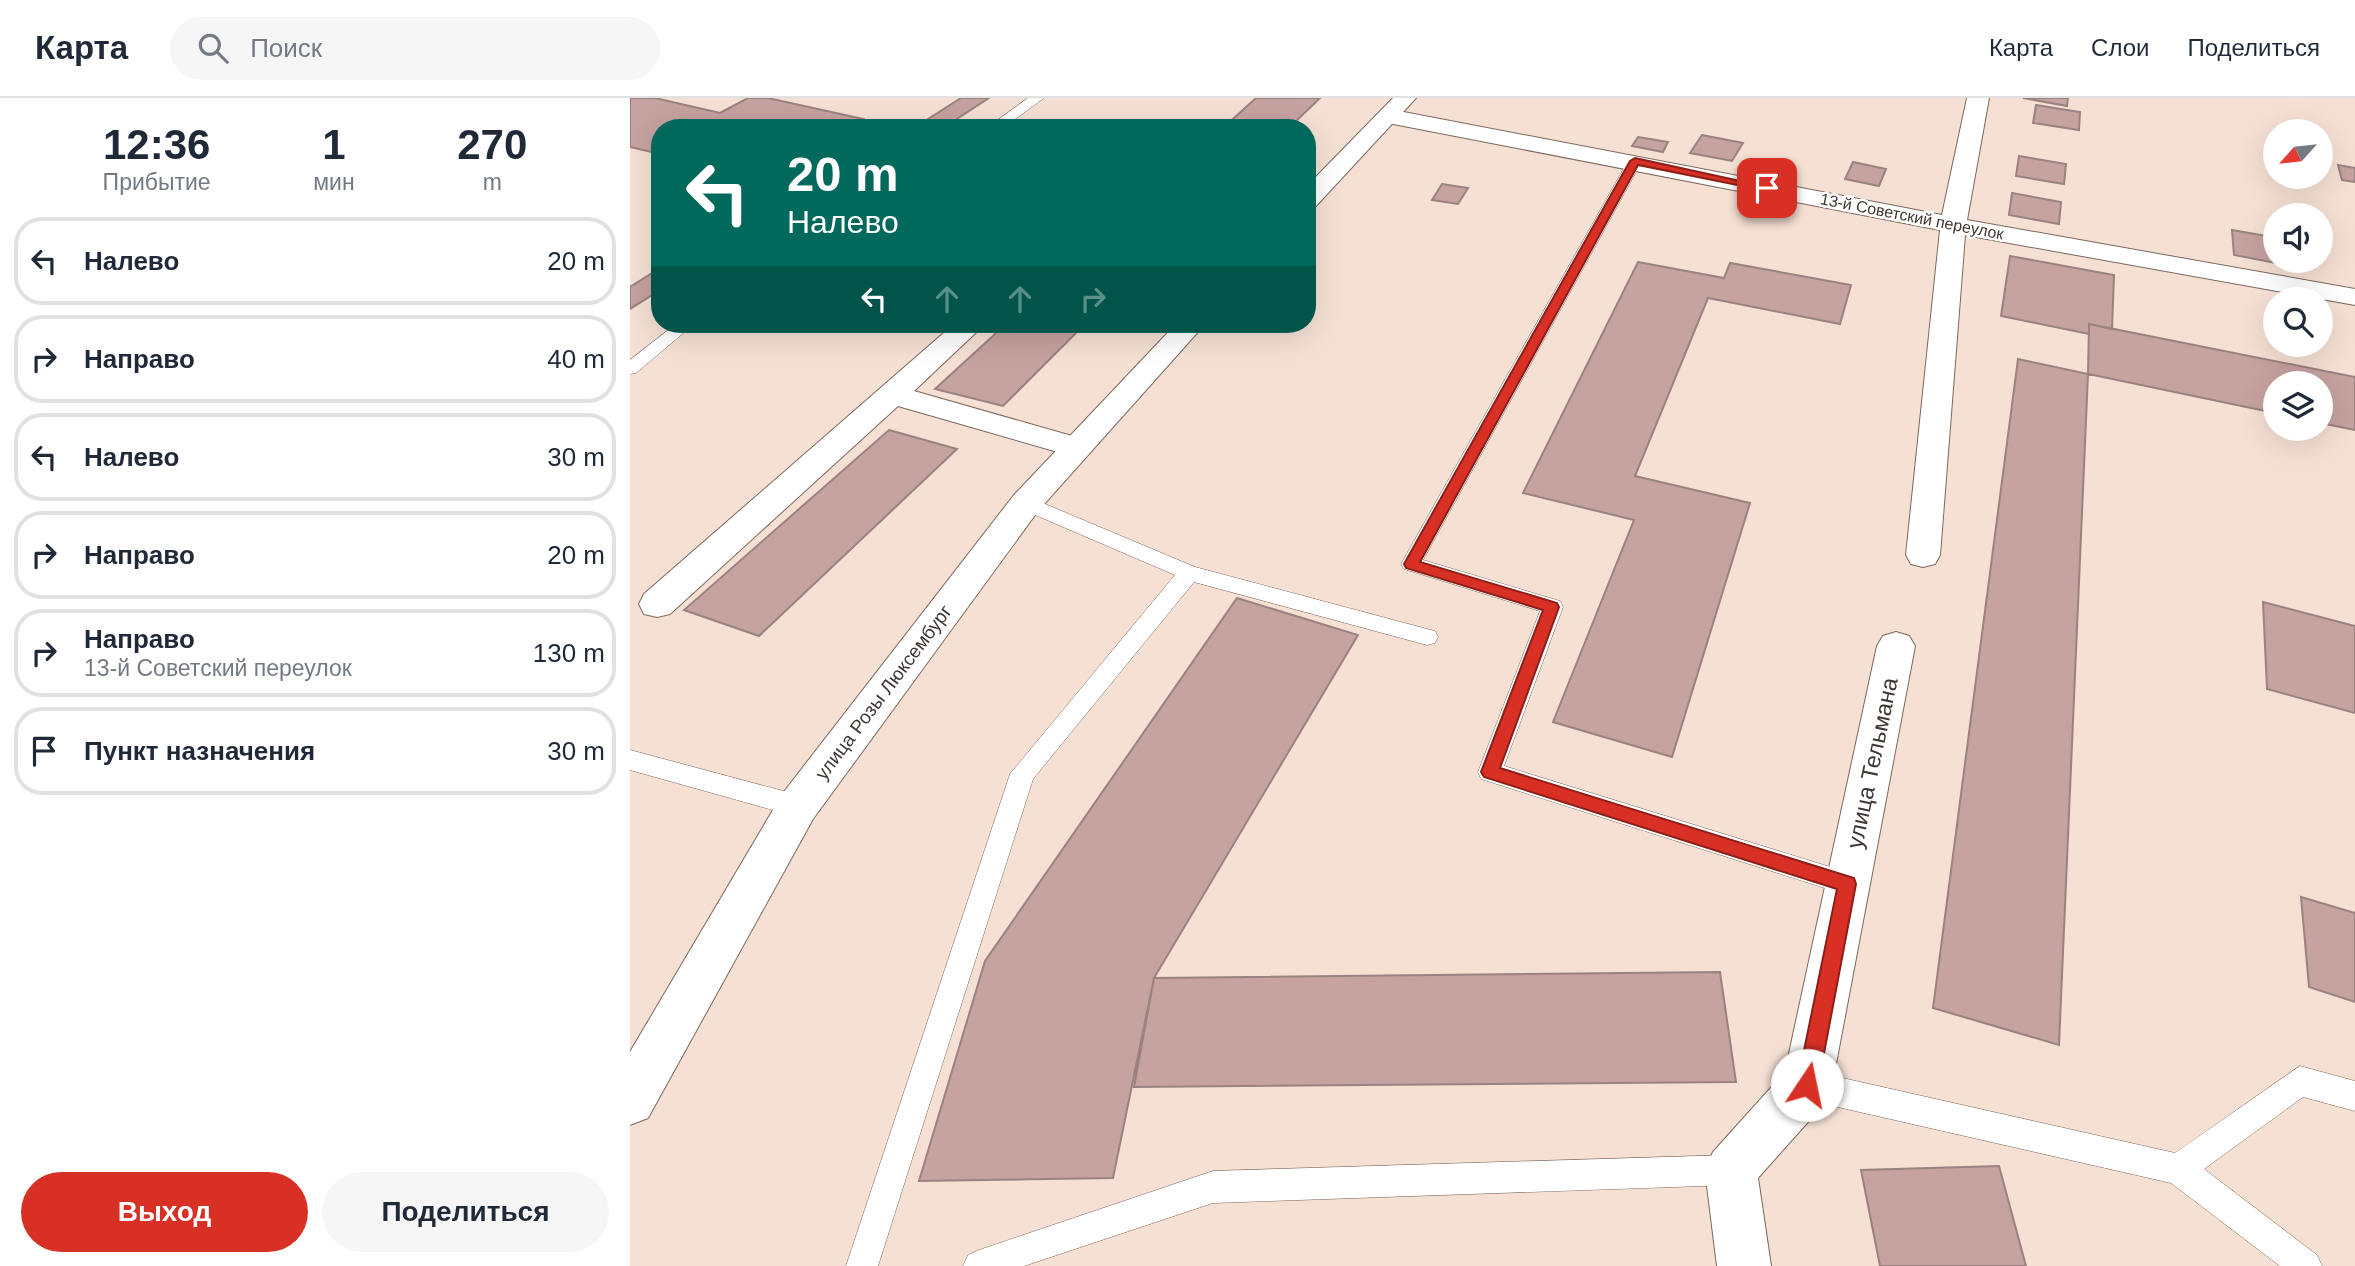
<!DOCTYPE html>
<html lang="ru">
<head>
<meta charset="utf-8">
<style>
	:root { --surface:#fff; --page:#f6f6f7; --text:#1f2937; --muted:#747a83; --line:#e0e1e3; --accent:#d93025 }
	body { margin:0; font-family:Arial,sans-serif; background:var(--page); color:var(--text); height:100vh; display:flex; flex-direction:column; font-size:26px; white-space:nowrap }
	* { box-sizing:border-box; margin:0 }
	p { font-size:23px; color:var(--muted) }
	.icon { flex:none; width:38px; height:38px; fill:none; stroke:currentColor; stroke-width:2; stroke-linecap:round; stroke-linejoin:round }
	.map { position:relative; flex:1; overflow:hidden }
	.sheet { display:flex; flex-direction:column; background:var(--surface); width:630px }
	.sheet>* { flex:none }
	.banner { position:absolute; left:21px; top:21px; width:665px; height:214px; border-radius:28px; box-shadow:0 7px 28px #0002; background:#00695c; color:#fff; overflow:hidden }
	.needle { width:46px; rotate:243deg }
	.fabs { position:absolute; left:1633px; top:21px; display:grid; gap:14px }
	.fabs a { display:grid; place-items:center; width:70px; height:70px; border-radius:50%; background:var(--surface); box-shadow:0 7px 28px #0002; font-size:35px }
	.pin { position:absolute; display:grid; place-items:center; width:60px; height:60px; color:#fff; margin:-30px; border-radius:14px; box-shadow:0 4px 10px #0006 }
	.me { position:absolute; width:77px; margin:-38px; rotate:11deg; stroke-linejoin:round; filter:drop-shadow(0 0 5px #0008) }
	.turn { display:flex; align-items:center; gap:24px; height:147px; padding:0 21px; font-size:32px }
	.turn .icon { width:91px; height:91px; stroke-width:2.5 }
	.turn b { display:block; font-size:49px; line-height:60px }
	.lanes { display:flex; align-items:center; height:66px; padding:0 21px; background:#0003; justify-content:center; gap:35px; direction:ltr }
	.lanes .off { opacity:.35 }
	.eta { display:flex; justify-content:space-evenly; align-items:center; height:119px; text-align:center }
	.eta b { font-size:42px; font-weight:600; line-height:49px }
	.cta { display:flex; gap:14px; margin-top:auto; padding:14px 21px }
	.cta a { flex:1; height:80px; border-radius:42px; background:var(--accent); color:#fff; font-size:28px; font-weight:600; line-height:80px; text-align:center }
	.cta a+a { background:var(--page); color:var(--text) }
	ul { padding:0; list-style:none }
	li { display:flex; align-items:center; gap:21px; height:88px; margin:0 14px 10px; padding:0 7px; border:4px solid var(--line); border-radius:28px }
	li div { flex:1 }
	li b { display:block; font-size:26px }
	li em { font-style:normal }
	header { display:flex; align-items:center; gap:42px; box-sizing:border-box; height:98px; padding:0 35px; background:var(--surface); border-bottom:2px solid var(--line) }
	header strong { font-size:33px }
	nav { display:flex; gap:38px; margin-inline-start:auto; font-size:24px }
	.search { width:490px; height:63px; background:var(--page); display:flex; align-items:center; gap:18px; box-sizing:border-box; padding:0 24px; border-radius:38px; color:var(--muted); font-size:26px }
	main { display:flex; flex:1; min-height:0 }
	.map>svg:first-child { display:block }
	.building { fill:#c6a2a0; stroke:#9a8281; stroke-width:2 }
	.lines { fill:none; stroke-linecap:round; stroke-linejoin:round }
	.lane-casing { stroke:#7b685e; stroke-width:1 }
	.street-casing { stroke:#7b685e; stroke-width:2 }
	.secondary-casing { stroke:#7b685e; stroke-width:2 }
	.lane { fill:#fff; fill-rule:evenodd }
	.street { fill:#fff; fill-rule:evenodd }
	.secondary { fill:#fff; fill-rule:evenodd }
	.route { fill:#d93025; stroke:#8d1f18; stroke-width:2 }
	.labels { text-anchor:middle; stroke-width:5; stroke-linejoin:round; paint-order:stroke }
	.far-street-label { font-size:16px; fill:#3f3632; stroke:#fff }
	.street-label { font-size:19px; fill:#3f3632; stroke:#fff }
	.near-street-label { font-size:23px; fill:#3f3632; stroke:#fff }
</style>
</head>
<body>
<header>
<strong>Карта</strong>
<div class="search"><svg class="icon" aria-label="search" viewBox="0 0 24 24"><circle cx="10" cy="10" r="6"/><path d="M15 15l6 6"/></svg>Поиск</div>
<nav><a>Карта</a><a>Слои</a><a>Поделиться</a></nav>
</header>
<main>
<section class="sheet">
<div class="eta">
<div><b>12:36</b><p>Прибытие</p></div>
<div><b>1</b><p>мин</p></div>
<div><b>270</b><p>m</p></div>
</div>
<ul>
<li><svg class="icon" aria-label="left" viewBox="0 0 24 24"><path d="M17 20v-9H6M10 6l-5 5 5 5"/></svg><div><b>Налево</b></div><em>20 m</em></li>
<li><svg class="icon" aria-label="right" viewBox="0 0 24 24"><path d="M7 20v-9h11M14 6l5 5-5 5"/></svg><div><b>Направо</b></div><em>40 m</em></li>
<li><svg class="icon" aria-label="left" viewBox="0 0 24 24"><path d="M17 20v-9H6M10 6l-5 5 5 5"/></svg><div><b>Налево</b></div><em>30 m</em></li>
<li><svg class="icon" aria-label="right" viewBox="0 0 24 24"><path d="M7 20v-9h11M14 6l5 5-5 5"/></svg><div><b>Направо</b></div><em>20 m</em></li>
<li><svg class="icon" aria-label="right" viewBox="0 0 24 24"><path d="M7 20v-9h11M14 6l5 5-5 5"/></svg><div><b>Направо</b><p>13-й Советский переулок</p></div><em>130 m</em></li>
<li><svg class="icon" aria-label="arrive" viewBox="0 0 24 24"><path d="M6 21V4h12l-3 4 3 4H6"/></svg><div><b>Пункт назначения</b></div><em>30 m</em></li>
</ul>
<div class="cta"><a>Выход</a><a>Поделиться</a></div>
</section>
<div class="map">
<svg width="1725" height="1168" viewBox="0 0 1725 1168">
	<rect width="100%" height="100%" fill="#f6e0d4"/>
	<path class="building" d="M0 0H25L90 15 118 0H138L233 21 219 30H30V56L0 49Z
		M331 0H359L313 30H284Z
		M626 0H690L659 30H593Z
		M1393 0H1438L1437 8Z
		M1406 7 1450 14 1449 32 1403 25Z
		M1072 37 1113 45 1102 63 1060 55Z
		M1008 39 1038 44 1033 54 1002 48Z
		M1389 58 1436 66 1434 86 1386 78Z
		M1223 64 1256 71 1249 88 1215 81Z
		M1708 67 1725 70V84L1712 82Z
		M812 86 838 90 828 106 802 102Z
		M1382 95 1431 104 1429 126 1379 117Z
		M1602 132 1643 139 1646 165 1604 157Z
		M1380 158 1484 177 1482 231 1459 226V236L1371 218Z
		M1008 164 1094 180 1100 165 1221 187 1210 226 1078 200 1005 378 1120 405 1042 659 923 624 1004 422 893 395Z
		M30 170V192L0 211V189Z
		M376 226H455L373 308 305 291Z
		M1459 226 1725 279V332L1690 325V285H1645V315L1458 276Z
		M1388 261 1458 276 1429 947 1303 910Z
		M259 332 327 351 129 538 54 512Z
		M607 500 728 537 524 880 483 1080 289 1083 355 863Z
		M1633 504 1725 528V615L1637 591Z
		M1671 799 1725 815V904L1679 889Z
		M1090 874 1106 984 504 989 524 880Z
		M1369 1068 1396 1168H1250L1231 1072Z"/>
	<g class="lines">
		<g class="lane-casing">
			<path id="lane" d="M398 0H414L373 30H357Z
				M1005 59 1012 63 793 462 930 503 933 509 874 668 1226 777 1230 785 1226 793 1217 797 851 681 848 674 910 513 774 471 771 466 998 63Z
				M46 226H64L6 275 0 276V262Z
				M396 398 565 469 797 531 805 533 808 539 805 545 797 547 564 484 403 681 248 1168H216L380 676 545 477 389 410 386 405 389 400Z
				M0 652 168 697 177 700 180 708 177 716 168 719 0 672Z
				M1670 968 1725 983V1013L1673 999 1574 1071 1687 1157 1692 1168H1650L1541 1085 1177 1002 1167 997 1162 987 1167 977 1177 972 1545 1055Z
				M1101 1057 1112 1061 1116 1072 1112 1083 1101 1087 583 1105 394 1168H333L338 1157 349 1152 583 1073Z"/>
		</g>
		<g class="street-casing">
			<path id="street" d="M1337 0H1359L1337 122 1725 191V207L1335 137 1310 457 1305 466 1293 469 1281 466 1276 457 1310 132 758 25 747 18 758 11 1312 117Z
				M324 226H355L284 293 456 342 461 349 456 356 445 359 268 308 40 516 27 519 14 516 9 506 14 496Z
				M1266 534 1279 538 1285 548 1202 987 1195 1005 1128 1080 1141 1168H1087L1075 1072 1083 1054 1155 974 1247 548 1253 538Z"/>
		</g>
		<g class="secondary-casing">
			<path id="secondary" d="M763 0H786L686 108 677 110V88Z
				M546 226H575L408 413 183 721 18 1020 0 1027V954L153 695 384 397Z"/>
		</g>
		<use href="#lane" class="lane"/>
		<use href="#street" class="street"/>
		<use href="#secondary" class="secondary"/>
	</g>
	<path class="route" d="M1005 60 1142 90 1137 93 1008 67 790 464 927 505 929 509 870 670 1224 780 1226 786 1188 987 1185 994 1177 997 1170 994 1167 987 1207 791 854 679 851 674 913 512 776 470 774 466 1000 63Z"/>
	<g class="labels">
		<g class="far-street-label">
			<text transform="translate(1282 118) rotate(11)" y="6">13-й Советский переулок</text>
		</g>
		<g class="street-label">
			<text transform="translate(253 594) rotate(-53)" y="7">улица Розы Люксембург</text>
		</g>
		<g class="near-street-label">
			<text transform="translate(1242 665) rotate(-78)" y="8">улица Тельмана</text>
		</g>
	</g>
</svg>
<div class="fabs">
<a><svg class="needle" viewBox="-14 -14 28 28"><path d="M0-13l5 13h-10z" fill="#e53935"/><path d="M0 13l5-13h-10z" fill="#747a83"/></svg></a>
<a><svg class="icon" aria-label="sound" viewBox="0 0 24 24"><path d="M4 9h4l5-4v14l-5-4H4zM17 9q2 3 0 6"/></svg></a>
<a><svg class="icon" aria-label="search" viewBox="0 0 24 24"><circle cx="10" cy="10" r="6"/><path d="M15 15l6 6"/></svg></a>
<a><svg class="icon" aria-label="layers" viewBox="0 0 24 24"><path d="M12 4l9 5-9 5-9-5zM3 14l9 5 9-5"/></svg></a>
</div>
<div class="pin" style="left:1137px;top:90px;background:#d93025"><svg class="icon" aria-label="arrive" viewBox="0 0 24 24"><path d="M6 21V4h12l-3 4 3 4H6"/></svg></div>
<svg class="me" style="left:1177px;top:987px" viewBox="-20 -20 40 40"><circle r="19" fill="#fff"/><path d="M0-13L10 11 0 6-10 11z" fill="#d93025"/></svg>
<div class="banner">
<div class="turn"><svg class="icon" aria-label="left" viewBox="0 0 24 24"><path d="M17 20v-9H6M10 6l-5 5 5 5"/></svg><div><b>20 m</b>Налево</div></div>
<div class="lanes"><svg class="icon" aria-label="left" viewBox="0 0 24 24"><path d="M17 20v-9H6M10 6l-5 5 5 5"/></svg><svg class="icon off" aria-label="ahead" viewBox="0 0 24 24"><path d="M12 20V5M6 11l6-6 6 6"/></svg><svg class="icon off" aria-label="ahead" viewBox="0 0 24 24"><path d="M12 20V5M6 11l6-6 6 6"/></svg><svg class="icon off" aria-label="right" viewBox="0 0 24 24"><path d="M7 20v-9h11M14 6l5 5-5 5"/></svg></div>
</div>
</div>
</main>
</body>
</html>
